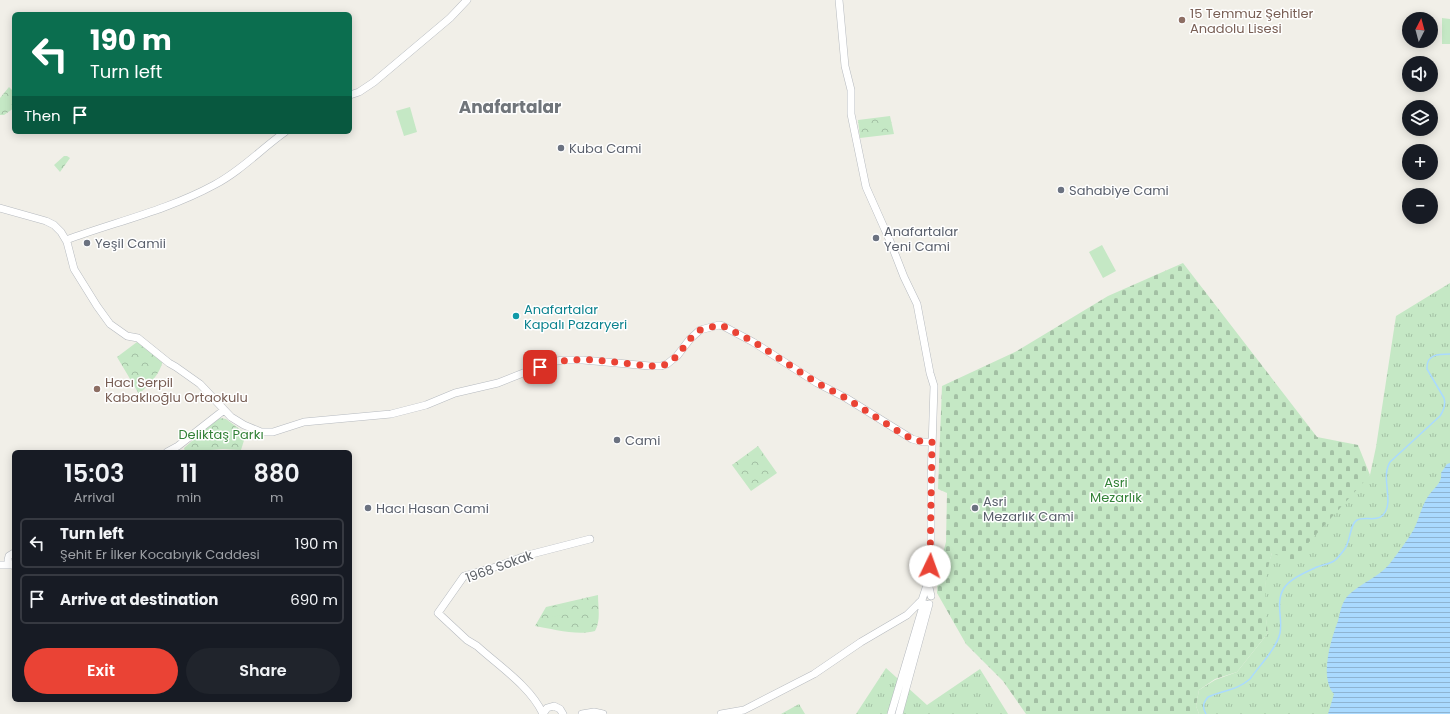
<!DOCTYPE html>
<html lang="en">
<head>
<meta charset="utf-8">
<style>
	:root { --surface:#171b24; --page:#20242c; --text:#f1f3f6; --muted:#9ea1a6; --line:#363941; --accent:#ea4335 }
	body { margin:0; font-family:Poppins,sans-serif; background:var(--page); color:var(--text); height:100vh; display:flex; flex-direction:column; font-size:15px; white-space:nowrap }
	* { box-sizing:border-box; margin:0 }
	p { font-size:13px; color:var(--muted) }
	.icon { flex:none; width:22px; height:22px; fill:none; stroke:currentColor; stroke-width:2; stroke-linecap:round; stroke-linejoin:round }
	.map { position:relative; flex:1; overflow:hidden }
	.drawer { position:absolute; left:12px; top:450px; width:340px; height:252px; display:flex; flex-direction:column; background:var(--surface); border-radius:6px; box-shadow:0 2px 10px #0003 }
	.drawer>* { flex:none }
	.hud { position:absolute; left:12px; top:12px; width:340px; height:122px; border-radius:6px; box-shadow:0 2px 10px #0003; background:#0b6e4f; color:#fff; overflow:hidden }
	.needle { width:26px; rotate:6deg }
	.tools { position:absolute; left:1402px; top:12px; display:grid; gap:8px }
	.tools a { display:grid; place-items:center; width:36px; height:36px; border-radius:50%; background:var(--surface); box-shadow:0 2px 10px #0003; font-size:20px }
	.pin { position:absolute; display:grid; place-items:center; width:34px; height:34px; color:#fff; margin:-17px; border-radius:8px; box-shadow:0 2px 6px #0006 }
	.me { position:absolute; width:44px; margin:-22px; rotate:3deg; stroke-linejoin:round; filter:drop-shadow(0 0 3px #0008) }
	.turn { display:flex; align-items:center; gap:14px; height:84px; padding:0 12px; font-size:18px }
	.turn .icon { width:52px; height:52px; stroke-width:2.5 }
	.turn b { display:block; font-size:28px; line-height:34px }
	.then { display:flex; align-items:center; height:38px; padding:0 12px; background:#0003; gap:8px; font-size:15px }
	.eta { display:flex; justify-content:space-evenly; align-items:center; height:68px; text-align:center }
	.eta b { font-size:24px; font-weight:600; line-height:28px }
	.primary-button { display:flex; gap:8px; margin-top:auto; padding:8px 12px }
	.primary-button a { flex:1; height:46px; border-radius:24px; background:var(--accent); color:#fff; font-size:16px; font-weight:600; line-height:46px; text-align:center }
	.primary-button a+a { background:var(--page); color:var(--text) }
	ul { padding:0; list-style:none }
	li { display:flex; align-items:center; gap:12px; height:50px; margin:0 8px 6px; padding:0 4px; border:2px solid var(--line); border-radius:6px }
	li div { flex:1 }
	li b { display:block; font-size:15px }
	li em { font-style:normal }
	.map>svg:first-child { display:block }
	.grass { fill:url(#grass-tufts) }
	.cemetery { fill:url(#cemetery-stones) }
	.park { fill:url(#park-crowns) }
	.pitch { fill:#c5e8c5 }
	.water { fill:url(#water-rules) }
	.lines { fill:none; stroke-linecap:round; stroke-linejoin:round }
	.stream { stroke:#aadaff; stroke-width:1.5 }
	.secondary-casing { stroke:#b6babf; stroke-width:8 }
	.secondary { stroke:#fff; stroke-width:7 }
	.route { stroke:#ea4335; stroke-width:7; stroke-dasharray:0 12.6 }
	.education-dot { fill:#8d6e63; stroke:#fff; stroke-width:1.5 }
	.worship-dot { fill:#6b7280; stroke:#fff; stroke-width:1.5 }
	.culture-dot { fill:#0f9aa8; stroke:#fff; stroke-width:1.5 }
	.labels { text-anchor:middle; stroke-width:3; stroke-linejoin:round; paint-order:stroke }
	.education-label { font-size:13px; fill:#785e54; stroke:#fff; text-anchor:start }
	.worship-label { font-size:13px; fill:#5b616d; stroke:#fff; text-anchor:start }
	.culture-label { font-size:13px; fill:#0d838f; stroke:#fff; text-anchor:start }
	.park-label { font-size:13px; fill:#348238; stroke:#fff }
	.street-label { font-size:13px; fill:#5f6368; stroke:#fff }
	.district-label { font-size:17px; font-weight:bold; fill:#70757a; stroke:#fff }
</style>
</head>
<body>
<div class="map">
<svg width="1450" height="714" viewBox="0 0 1450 714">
	<defs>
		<pattern id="grass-tufts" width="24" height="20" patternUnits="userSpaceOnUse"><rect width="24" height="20" fill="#c5e8c5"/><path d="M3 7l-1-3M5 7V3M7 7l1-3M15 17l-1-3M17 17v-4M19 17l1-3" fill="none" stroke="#a3c0a4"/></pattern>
		<pattern id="cemetery-stones" width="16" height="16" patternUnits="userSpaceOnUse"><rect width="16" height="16" fill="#c5e8c5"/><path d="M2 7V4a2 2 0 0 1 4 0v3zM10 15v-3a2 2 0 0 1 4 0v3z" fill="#a3c0a4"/></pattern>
		<pattern id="park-crowns" width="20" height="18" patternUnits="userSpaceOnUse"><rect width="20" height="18" fill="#c5e8c5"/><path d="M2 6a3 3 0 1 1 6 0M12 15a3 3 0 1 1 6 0" fill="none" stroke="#a3c0a4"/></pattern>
		<pattern id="water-rules" width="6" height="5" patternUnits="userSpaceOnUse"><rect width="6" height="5" fill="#aadaff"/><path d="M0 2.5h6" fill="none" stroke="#8eb4d2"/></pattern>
	</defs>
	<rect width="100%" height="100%" fill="#f1efe8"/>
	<path class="grass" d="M1450 283V714H1199L1196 706 1199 690 1215 680 1237 672 1268 633 1264 605 1266 571 1272 553 1370 475 1376 447 1396 316Z
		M886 668 927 705 980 669 1008 714H856Z
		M799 704 805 714H781Z"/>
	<path class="cemetery" d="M1183 263 1317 437 1358 445 1370 475 1292 561 1272 553C1263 582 1264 603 1268 633L1237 672 1215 679 1199 690 1196 706 1199 714H1026L1003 681 966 644 937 593 938 572 946 542 947 493 938 489 942 386 1015 352 1108 296Z"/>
	<path class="park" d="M9 87 14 92V108L4 115H0V98Z
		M890 116 894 134 860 138 858 120Z
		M64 156H67L70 158 60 172 54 165Z
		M137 342 163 361C159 375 150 384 139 394L117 357Z
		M221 418 226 419 246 434 241 450 223 449 185 452 184 448 217 419Z
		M758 446 777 473 751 491 732 465Z
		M598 595C598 607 601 621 595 631 578 636 552 629 535 626L546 607Z"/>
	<path class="pitch" d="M1442 18 1450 19V44H1442Z
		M410 107 417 132 404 136 396 111Z
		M1102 245 1116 271 1103 278 1089 252Z
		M565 605 567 614 550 617 548 608Z"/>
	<path class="water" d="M1450 463V714H1328L1334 694C1319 678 1331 639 1338 621 1340 613 1341 605 1346 598 1359 583 1379 578 1391 562 1399 551 1407 541 1414 529 1419 519 1421 508 1427 498 1432 489 1443 483 1441 473L1447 464Z"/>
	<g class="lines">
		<path class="stream" d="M1206 714C1202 707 1203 703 1208 697 1223 690 1236 691 1250 679 1259 666 1277 648 1280 633 1283 619 1275 602 1284 588 1291 578 1306 572 1317 567 1322 565 1329 564 1334 561 1338 558 1341 554 1344 550 1351 542 1349 525 1357 520 1365 516 1376 522 1383 515 1395 502 1380 478 1390 462L1440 416C1444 410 1446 405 1444 398L1427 369C1426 354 1439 354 1450 354"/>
		<g class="secondary-casing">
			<path id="secondary" d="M350 95 359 92 374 82 450 18 467 0
				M0 208 46 221 54 225 61 232 67 242 74 269 97 306 110 324 127 336 138 338 169 363 176 367 200 384 231 417 244 425 261 432H273L304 422 391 414 426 405 455 393 498 383 551 362 563 360H583L650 366H661L667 364 677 356 690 339 700 330 719 325 723 326 753 342 817 383 846 398 912 439 923 442H932
				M66 240C115 222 168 210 214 185 241 171 261 149 285 132
				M167 452 178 446 224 410
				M14 553 9 556 8 560 9 563 14 566
				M0 565H11
				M928 583 931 596
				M543 714C531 687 499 666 477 646L467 640 438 613 464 576 499 566 528 555 590 539
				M543 714 547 708 554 706 560 709 563 714
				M582 714 594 712 603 714
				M721 714 744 710 814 674 861 642 907 615 922 600 928 582 931 557V479L934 386 930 373 917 304 904 277 890 241 866 187 851 114V90L845 66 839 0
				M891 714 924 603H919
				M899 714 929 604"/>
		</g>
		<use href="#secondary" class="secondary"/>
	</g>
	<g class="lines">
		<path class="route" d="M540 367C574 353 615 363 650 366H661L667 364 677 356 690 339 700 330 719 325 723 326 754 342 817 383 846 398 901 433 912 439 923 442H932L930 566"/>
	</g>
	<g class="education-dot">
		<circle cx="1182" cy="20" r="4"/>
		<circle cx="97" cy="389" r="4"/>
	</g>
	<g class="worship-dot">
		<circle cx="561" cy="148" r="4"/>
		<circle cx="1061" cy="190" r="4"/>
		<circle cx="876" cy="238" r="4"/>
		<circle cx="87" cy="243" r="4"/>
		<circle cx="617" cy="440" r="4"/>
		<circle cx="368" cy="508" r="4"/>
		<circle cx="975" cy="508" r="4"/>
	</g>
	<circle class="culture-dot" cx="516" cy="316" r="4"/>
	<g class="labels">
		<g class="education-label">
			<text x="1190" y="18">15 Temmuz Şehitler<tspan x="1190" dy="15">Anadolu Lisesi</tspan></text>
			<text x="105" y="387">Hacı Serpil<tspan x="105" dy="15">Kabaklıoğlu Ortaokulu</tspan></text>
		</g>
		<g class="worship-label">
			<text x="569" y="153">Kuba Cami</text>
			<text x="1069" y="195">Sahabiye Cami</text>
			<text x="884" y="236">Anafartalar<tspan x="884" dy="15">Yeni Cami</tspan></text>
			<text x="95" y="248">Yeşil Camii</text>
			<text x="625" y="445">Cami</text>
			<text x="983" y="506">Asri<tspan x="983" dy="15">Mezarlık Cami</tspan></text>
			<text x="376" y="513">Hacı Hasan Cami</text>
		</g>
		<g class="culture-label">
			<text x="524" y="314">Anafartalar<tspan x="524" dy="15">Kapalı Pazaryeri</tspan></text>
		</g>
		<g class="park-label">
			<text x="221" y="439">Deliktaş Parkı</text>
			<text x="1116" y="487">Asri<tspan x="1116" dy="15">Mezarlık</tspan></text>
		</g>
		<g class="street-label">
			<text transform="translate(499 566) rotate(-20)" y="5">1968 Sokak</text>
		</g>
		<g class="district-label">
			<text x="510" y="113">Anafartalar</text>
		</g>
	</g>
</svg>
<div class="tools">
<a><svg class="needle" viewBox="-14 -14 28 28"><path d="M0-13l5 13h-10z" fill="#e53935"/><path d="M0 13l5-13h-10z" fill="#9ea1a6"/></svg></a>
<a><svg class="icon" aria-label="sound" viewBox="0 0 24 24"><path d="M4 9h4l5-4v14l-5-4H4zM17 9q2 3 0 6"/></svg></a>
<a><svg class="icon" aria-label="layers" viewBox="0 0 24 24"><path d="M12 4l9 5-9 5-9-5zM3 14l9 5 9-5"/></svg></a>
<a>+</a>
<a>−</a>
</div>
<div class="pin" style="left:540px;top:367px;background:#d93025"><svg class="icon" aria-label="arrive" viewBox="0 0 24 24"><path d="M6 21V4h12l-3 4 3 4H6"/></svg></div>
<svg class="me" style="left:930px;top:566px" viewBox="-20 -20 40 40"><circle r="19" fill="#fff"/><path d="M0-13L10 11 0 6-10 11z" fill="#ea4335"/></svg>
<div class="hud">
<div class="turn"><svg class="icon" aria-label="left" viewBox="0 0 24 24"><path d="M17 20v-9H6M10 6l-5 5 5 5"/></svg><div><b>190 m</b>Turn left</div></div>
<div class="then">Then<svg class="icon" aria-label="arrive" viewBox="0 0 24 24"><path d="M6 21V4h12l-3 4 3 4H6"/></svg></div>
</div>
<section class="drawer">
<div class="eta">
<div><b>15:03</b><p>Arrival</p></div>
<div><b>11</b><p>min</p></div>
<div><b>880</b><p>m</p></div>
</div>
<ul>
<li><svg class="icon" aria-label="left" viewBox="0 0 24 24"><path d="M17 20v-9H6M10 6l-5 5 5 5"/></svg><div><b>Turn left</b><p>Şehit Er İlker Kocabıyık Caddesi</p></div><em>190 m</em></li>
<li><svg class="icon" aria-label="arrive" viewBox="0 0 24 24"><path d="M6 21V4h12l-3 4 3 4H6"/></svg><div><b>Arrive at destination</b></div><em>690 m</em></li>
</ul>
<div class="primary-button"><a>Exit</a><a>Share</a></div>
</section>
</div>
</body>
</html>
